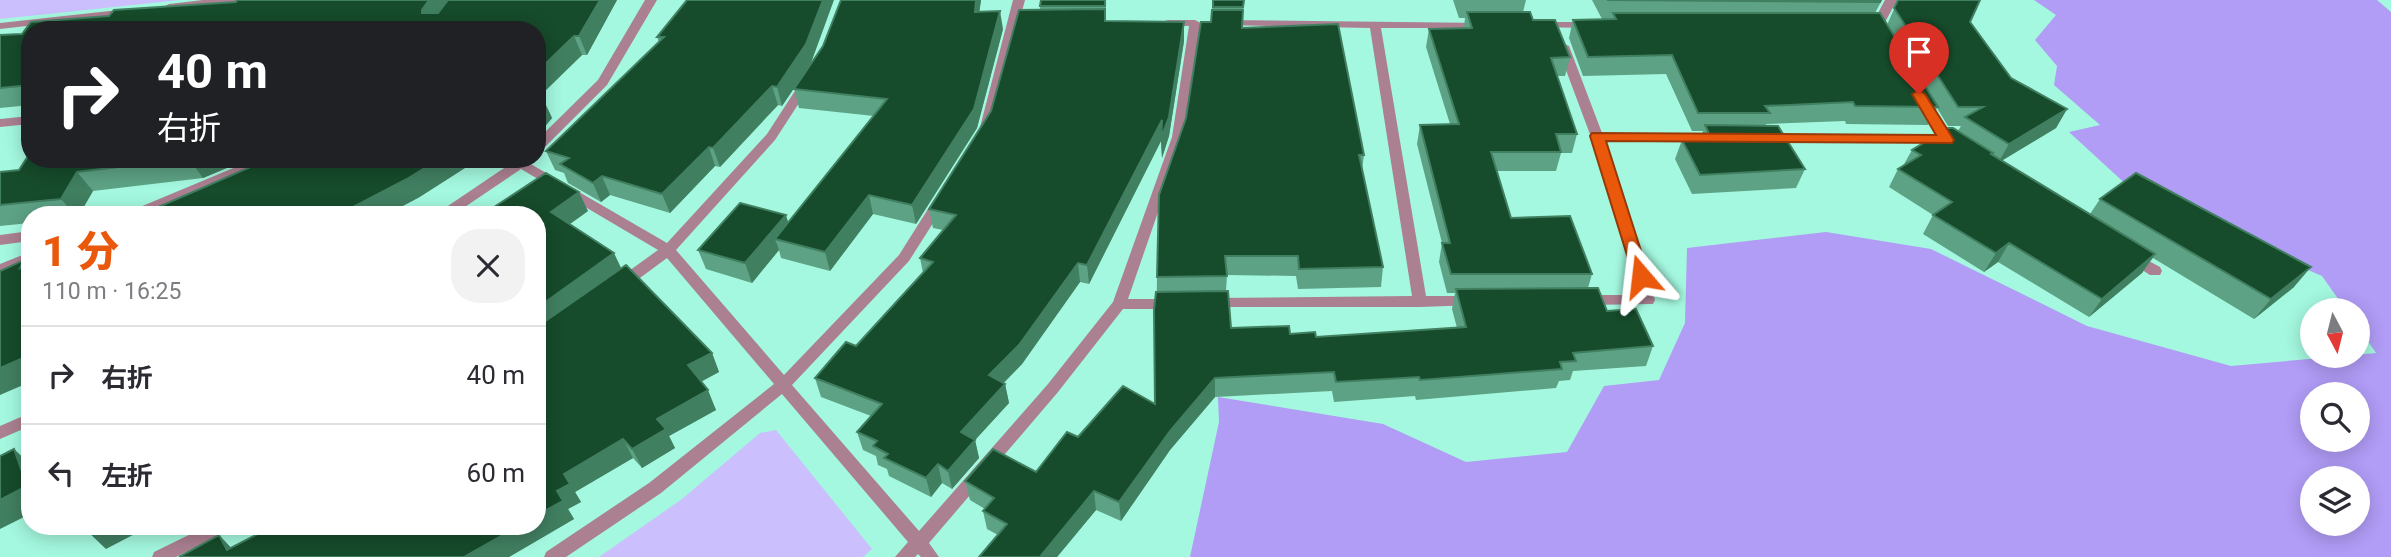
<!DOCTYPE html>
<html lang="ja">
<head>
<meta charset="utf-8">
<style>
	:root { --surface:#fff; --page:#f2f2f3; --text:#2b2b33; --muted:#7c7c81; --line:#e1e1e2; --accent:#ea580c }
	body { margin:0; font-family:Roboto,"Noto Sans JP",sans-serif; background:var(--page); color:var(--text); height:100vh; display:flex; flex-direction:column; font-size:26px; white-space:nowrap }
	* { box-sizing:border-box; margin:0 }
	p { font-size:23px; color:var(--muted) }
	.icon { flex:none; width:38px; height:38px; fill:none; stroke:currentColor; stroke-width:2; stroke-linecap:round; stroke-linejoin:round }
	.map { position:relative; flex:1; overflow:hidden }
	.side { position:absolute; left:21px; top:206px; width:525px; height:329px; display:flex; flex-direction:column; background:var(--surface); border-radius:28px; box-shadow:0 4px 18px #0003 }
	.side>* { flex:none }
	.top-card { position:absolute; left:21px; top:21px; width:525px; height:147px; border-radius:28px; box-shadow:0 4px 18px #0003; background:#202124; color:#fff; overflow:hidden }
	.needle { width:46px; rotate:173deg }
	.buttons { position:absolute; left:2300px; top:298px; display:grid; gap:14px }
	.buttons a { display:grid; place-items:center; width:70px; height:70px; border-radius:50%; background:var(--surface); box-shadow:0 4px 18px #0003; font-size:35px }
	.pin { position:absolute; display:grid; place-items:center; width:60px; height:60px; color:#fff; margin:-72px -30px; border-radius:50% 50% 50% 0; rotate:-45deg; box-shadow:0 0 7px #0007 }
	.pin .icon { rotate:45deg }
	.me { position:absolute; width:77px; margin:-38px; rotate:343deg; stroke-linejoin:round; filter:drop-shadow(0 0 5px #0008) }
	.turn { display:flex; align-items:center; gap:24px; height:147px; padding:0 21px; font-size:32px }
	.turn .icon { width:91px; height:91px; stroke-width:2.5 }
	.turn b { display:block; font-size:49px; line-height:60px }
	.round { display:grid; place-items:center; flex:none; width:74px; height:74px; border-radius:28px; background:var(--page) }
	.head { display:flex; align-items:center; justify-content:space-between; height:119px; padding:0 21px }
	h1 { font-size:42px; font-weight:800; line-height:52px; color:var(--accent) }
	ul { padding:0; list-style:none }
	li { display:flex; align-items:center; gap:21px; height:98px; padding:0 21px; border-top:2px solid var(--line) }
	li div { flex:1 }
	li b { display:block; font-size:26px }
	li em { font-style:normal }
	.map>svg:first-child { display:block }
	.green { fill:#cbbffe }
	.forest { fill:#b19cf6; fill-rule:evenodd }
	.lines { fill:none; stroke-linecap:round; stroke-linejoin:round }
	.minor { fill:#ab8091; fill-rule:evenodd }
	.wall { fill:#5da285 }
	.shaded-wall { fill:#417f61 }
	.building { fill:#164b2b; stroke:#417f61; stroke-width:2 }
	.route { fill:#ea580c; stroke:#983908; stroke-width:2 }
</style>
</head>
<body>
<div class="map">
<svg width="2391" height="557" viewBox="0 0 2391 557">
	<rect width="100%" height="100%" fill="#a4f8df"/>
	<path class="green" d="M0 0H180L0 19Z
		M776 430 872 549 863 557H599L682 499 760 433Z"/>
	<path class="forest" d="M2034 0H2377L2391 12V557H1190L1219 422 1218 397 1383 424 1466 462 1567 452 1604 386 1659 380 1685 323 1687 248 1826 232 1931 249 2087 326 2231 366 2376 353 2357 325V310H2346L2322 276 2142 199 2069 132 2100 125 2054 85 2057 66 2035 40 2056 15ZM2312 394H2357V439H2312ZM2312 478H2357V523H2312Z"/>
	<g class="lines">
		<path class="minor" d="M203 0H240L234 3 169 10 163 7 169 4Z
			M645 0H657L607 85 541 151 537 152V140L598 80Z
			M1013 0H1025L1020 19H1032L1038 22 1032 25H1019L991 131 985 135 979 131Z
			M1885 0H1897L1883 26 1886 31 1880 34 1876 33 1871 26Z
			M128 9 134 12 132 14 0 29V23Z
			M1168 20H1195L1201 23 1184 137 1128 299H1174L1181 304 1174 309H1123L1058 392 929 543 939 557H921L918 554 915 557H895L908 542 782 394 661 493 566 557H544L546 552 649 483 774 384 667 258 625 289H615L613 285 615 281 658 250 521 169 453 215H437L439 212 510 164 502 159H532L529 163 667 243 767 134 802 80H810L812 83 775 140 676 250 784 375 899 255 935 198H945L947 201 909 261 792 385 919 531 1048 384 1113 302 1172 137 1189 26 1164 25V21Z
			M1224 20 1487 23V27L1483 28H1381L1426 296H1471L1476 297 1478 301 1476 305 1420 307H1206L1204 303 1206 299 1211 298 1412 296 1370 28 1220 25V21Z
			M1539 22H1588L1594 25 1588 28 1535 27V23Z
			M1563 43 1569 46 1602 133 1718 134 1724 138 1718 142 1605 141 1655 300 1653 304 1586 305 1579 300 1586 295H1639L1591 137 1557 46Z
			M1923 98 1927 99 1953 140 1951 143 1767 142 1761 138 1767 134 1938 136 1917 102Z
			M30 116V124L0 127V119Z
			M255 159H273L272 162 145 215H126L128 212Z
			M30 231V241L0 245V235Z
			M30 252V263L0 274V264Z
			M2132 252 2160 267 2162 271 2160 275H2150L2127 260 2125 257 2127 254Z
			M30 413V426L0 439V426Z
			M205 527H228L226 532 176 557H152L154 552Z"/>
	</g>
	<path class="wall" d="M237 0H617L587 55H582L538 97 543 99 552 118 537 136V30H30V105L0 108V35L22 34 31 22 109 16 114 10 236 2Z
		M687 0 811 63 782 106 778 105 720 167 715 166 670 213 610 195 601 202 568 183 564 173 555 170 546 151 659 42 657 37Z
		M841 0H981L979 12 1003 29 977 128 916 224 873 214 830 271 781 258 779 250 752 283 706 269 698 250 788 223 874 116 799 108 794 89 823 46Z
		M1106 0 1105 21 1184 22V41L1169 136 1162 158 1161 141 1089 284 1080 282 1022 364 1004 383 1005 384 1009 403 975 440 979 458 952 489 942 483 931 497 889 476 887 469 878 465 876 456 863 450 857 432 871 416 821 397 815 378 856 346 923 273 920 258 943 230 933 228 929 209 991 111 1040 10V6Z
		M1213 0H1244L1242 28 1364 155 1362 170 1383 267 1381 287 1298 289 1296 276 1227 275 1226 291 1231 328 1316 337 1457 328 1452 309 1455 293H1447L1439 262 1442 243 1417 144 1420 125 1450 124 1426 47 1429 29 1464 28 1465 18H1459L1453 0H1526L1523 12 1533 20 1570 57 1565 76H1557L1577 134 1572 153H1561L1556 171H1497L1511 218 1592 274 1588 288 1607 311 1653 346 1646 366 1573 371 1570 380 1559 381 1556 388 1416 400 1415 396 1334 402 1332 391 1215 397 1170 450 1121 521 1096 510 1057 557H979L998 535 987 529 983 511 985 509 970 500 965 481 1036 472 1078 437 1155 404 1157 277 1186 118 1211 22Z
		M1592 0H1882L1875 13 1887 25 1898 0 1970 22 2011 78 2067 109 2056 128 2001 161 2090 214 2100 199 2294 287 2254 319 2153 258 2142 273 2089 317 1998 262 1984 272 1923 234 1933 215 1889 187 1898 169 1903 166 1912 150 1958 131 1961 126H1948L1937 108 1928 125 1846 124 1845 121 1766 124 1765 126 1805 169 1796 188 1692 194 1675 159 1682 140 1700 139 1703 131H1692L1666 74 1583 76 1569 38 1573 20 1602 19Z
		M30 159H479L418 198 253 166 248 159 203 178 93 191 79 215H30V223L0 226V172L19 170Z
		M588 211 570 224 621 268 712 353 719 372 701 382 716 410 669 436 675 448 642 468 633 458 575 492 581 502 568 509 574 519 509 557H179L219 535 231 548 537 527V215Z"/>
	<path class="shaded-wall" d="M429 0H453L431 30 422 13V10Z
		M600 0H617L587 55 579 36Z
		M823 0H834L811 63 782 106 777 87Z
		M976 0H981L977 30 975 12Z
		M1000 11 1003 29 977 128 916 224 912 205Z
		M1184 22V41L1169 136 1162 158 1161 141 1089 284 1087 265Z
		M574 36 582 55 537 99V72Z
		M772 86 778 105 720 167 713 148Z
		M543 99 552 118 537 136V106Z
		M2067 109 2056 128 1998 163 2009 144Z
		M709 147 715 166 670 213 662 194Z
		M189 159H248L203 178Z
		M439 159H479L418 198 386 215H338Z
		M77 172 93 191 79 215H75L61 199Z
		M602 176 610 195 601 202 593 183Z
		M579 192 588 211 560 231 551 212Z
		M869 195 873 214 830 271 825 252Z
		M786 215 792 235 775 239 779 250 752 283 745 263Z
		M2009 243 1998 262 1984 272 1996 253Z
		M614 253 623 272 537 335V308Z
		M2155 254 2142 273 2089 317 2102 299Z
		M1078 263 1080 282 1022 364 992 394 989 375Z
		M2311 267 2294 287 2254 319 2271 299Z
		M712 353 719 372 696 384 688 365Z
		M30 355V382L0 395V368Z
		M1215 378V397L1170 450 1121 521 1119 502 1170 431Z
		M1005 384 1009 403 965 451 961 432Z
		M708 390 716 410 669 436 675 448 642 468 632 449 657 419Z
		M623 439 633 458 575 492 581 502 568 509 574 519 509 557H464L517 527H537V515L557 491 564 474Z
		M975 440 979 458 952 489 948 471Z
		M14 449 30 464V514L0 529V500Z
		M938 464 942 483 931 497 926 478Z
		M1094 491 1096 510 1057 557H1040Z
		M93 527H148L106 549 86 530Z
		M219 535 237 554 227 550Z"/>
	<path class="building" d="M237 0H429L422 10V13H438L448 0H600L579 36H574L537 72V30H30V85L0 88V35L22 34 31 22 109 16 114 10 236 2Z
		M687 0H823L806 44 777 87 772 86 713 148 709 147 662 194 602 176 593 183 560 164 569 158 546 151 664 37H657Z
		M841 0H976L975 12 1000 11 974 109 912 205 869 195 825 252 775 239 887 99 794 89 823 46Z
		M1041 0H1105V6H1040Z
		M1213 0H1244L1243 7H1213Z
		M1607 0H1881L1880 2Z
		M1898 0H1980L1970 22 2011 78 2067 109 2009 144 1965 117 1983 107H1958L1894 8Z
		M1105 9V21L1184 22 1169 117 1161 138 1162 120 1087 265 1078 263 1019 345 989 375 1005 384 961 432 975 440 948 471 938 464 926 478 884 458 888 454 873 446 877 441 857 432 882 404 815 378 846 342 856 346 933 262 920 258 956 215 929 209 991 111 1019 10Z
		M1212 10H1243L1242 28 1338 24 1364 155H1359L1383 267 1299 269 1298 256H1225L1227 276 1157 277 1159 195 1186 118 1201 22H1211Z
		M1467 12H1530L1533 20H1555L1570 57 1551 58 1577 134H1556L1561 152H1491L1511 218 1570 216 1592 274H1451L1442 243H1450L1420 125 1459 124 1429 29 1472 28Z
		M1613 13H1880L1938 107 1855 106 1853 102 1765 106 1770 113H1698L1672 55 1588 57 1573 20 1616 19Z
		M537 97 543 99 537 106Z
		M1705 125 1778 126 1805 169 1700 175 1682 140 1711 138Z
		M1948 128H1953L1993 153 1991 154 2155 254 2102 299 2009 243 1996 253 1933 215 1952 202 1898 169 1921 155 1912 150Z
		M30 153V159H186L77 172 61 199 0 205V172L19 170Z
		M269 159H439L407 179 338 215H140Z
		M546 173 579 192 551 212 614 253 537 308V215H482Z
		M2136 173 2311 267 2271 299 2100 199Z
		M740 203 786 215 745 263 698 250Z
		M24 260 20 268 30 263V355L0 368V271Z
		M626 265 712 353 688 365 708 390 657 419 666 429 632 449 623 439 564 474 570 484 557 491 563 501 537 515V327Z
		M1598 288 1607 311 1636 309 1653 346 1573 353 1576 361 1560 362 1562 369 1420 380 1419 377 1336 382 1334 372 1215 378 1170 431 1119 502 1094 491 1040 557H979L1007 524 983 511 994 498 965 481 993 449 1036 472 1067 432 1078 437 1123 386 1155 404 1154 310 1156 292 1228 291 1231 328 1289 326 1290 334 1315 332 1316 337 1466 327 1456 289Z
		M14 449 27 486 0 500V456Z
		M84 527H93L86 530Z
		M271 527H517L464 557H179L219 535 227 550Z"/>
	<path class="route" d="M1919 90 1925 94 1954 140 1952 143 1606 141 1649 276 1647 281H1635L1590 136 1592 133 1936 135 1912 94Z"/>
</svg>
<div class="buttons">
<a><svg class="needle" viewBox="-14 -14 28 28"><path d="M0-13l5 13h-10z" fill="#e53935"/><path d="M0 13l5-13h-10z" fill="#7c7c81"/></svg></a>
<a><svg class="icon" aria-label="search" viewBox="0 0 24 24"><circle cx="10" cy="10" r="6"/><path d="M15 15l6 6"/></svg></a>
<a><svg class="icon" aria-label="layers" viewBox="0 0 24 24"><path d="M12 4l9 5-9 5-9-5zM3 14l9 5 9-5"/></svg></a>
</div>
<div class="pin" style="left:1919px;top:94px;background:#d93025"><svg class="icon" aria-label="arrive" viewBox="0 0 24 24"><path d="M6 21V4h12l-3 4 3 4H6"/></svg></div>
<svg class="me" style="left:1641px;top:276px" viewBox="-20 -20 40 40"><path d="M0-17L14 15 0 8-14 15z" fill="#ea580c" stroke="#fff" stroke-width="4"/></svg>
<div class="top-card">
<div class="turn"><svg class="icon" aria-label="right" viewBox="0 0 24 24"><path d="M7 20v-9h11M14 6l5 5-5 5"/></svg><div><b>40 m</b>右折</div></div>
</div>
<section class="side">
<div class="head"><div><h1>1 分</h1><p>110 m · 16:25</p></div><a class="round"><svg class="icon" aria-label="close" viewBox="0 0 24 24"><path d="M6 6l12 12M18 6L6 18"/></svg></a></div>
<ul>
<li><svg class="icon" aria-label="right" viewBox="0 0 24 24"><path d="M7 20v-9h11M14 6l5 5-5 5"/></svg><div><b>右折</b></div><em>40 m</em></li>
<li><svg class="icon" aria-label="left" viewBox="0 0 24 24"><path d="M17 20v-9H6M10 6l-5 5 5 5"/></svg><div><b>左折</b></div><em>60 m</em></li>
</ul>
</section>
</div>
</body>
</html>
